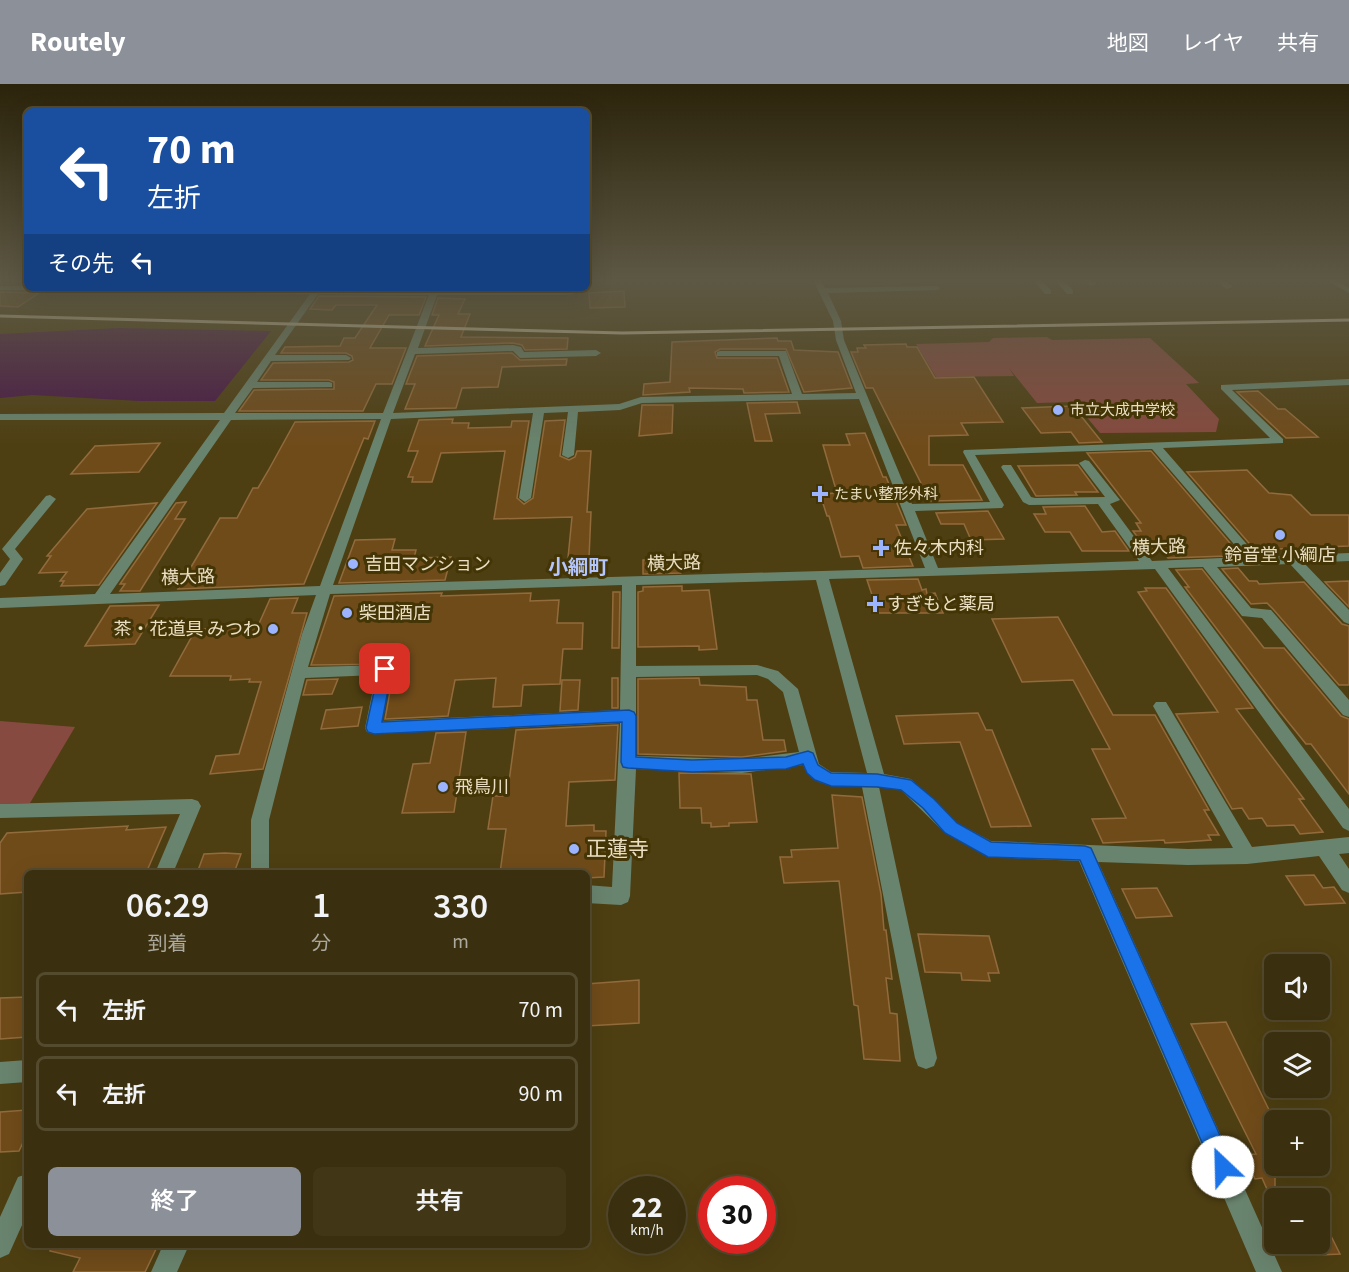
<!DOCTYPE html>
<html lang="ja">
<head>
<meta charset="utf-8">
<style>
	:root { --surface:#3a2f0e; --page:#413717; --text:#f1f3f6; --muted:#aba99e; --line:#544a2e; --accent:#8c9099 }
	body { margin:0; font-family:"Source Sans 3","Noto Sans JP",sans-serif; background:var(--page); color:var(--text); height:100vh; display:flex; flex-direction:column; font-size:22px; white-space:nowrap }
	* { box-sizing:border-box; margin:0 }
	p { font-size:20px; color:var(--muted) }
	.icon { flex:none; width:33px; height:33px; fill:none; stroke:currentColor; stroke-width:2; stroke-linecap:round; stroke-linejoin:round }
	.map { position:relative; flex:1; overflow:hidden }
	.side { position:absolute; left:24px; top:786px; width:566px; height:378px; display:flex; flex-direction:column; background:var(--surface); border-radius:9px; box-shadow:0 6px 24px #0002,0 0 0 2px var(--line) }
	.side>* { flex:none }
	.hud { position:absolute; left:24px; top:24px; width:566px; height:183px; border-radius:9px; box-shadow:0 6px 24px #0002,0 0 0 2px var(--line); background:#1a4fa0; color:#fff; overflow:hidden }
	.buttons { position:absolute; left:1264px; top:870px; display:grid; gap:12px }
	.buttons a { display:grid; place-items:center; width:66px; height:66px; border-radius:9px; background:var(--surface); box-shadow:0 6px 24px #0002,0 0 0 2px var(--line); font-size:30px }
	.speed { position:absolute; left:608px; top:1092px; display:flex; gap:12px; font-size:30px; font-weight:700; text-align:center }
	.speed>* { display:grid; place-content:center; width:78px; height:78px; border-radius:50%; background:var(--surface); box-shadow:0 6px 24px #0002,0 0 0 2px var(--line); line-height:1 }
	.speed small { font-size:15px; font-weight:400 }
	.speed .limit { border:9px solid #d22; background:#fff; color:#111 }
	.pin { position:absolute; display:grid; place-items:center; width:51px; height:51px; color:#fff; margin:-26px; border-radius:12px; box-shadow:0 3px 9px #0006 }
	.me { position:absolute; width:66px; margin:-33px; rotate:336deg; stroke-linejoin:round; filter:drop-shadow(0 0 4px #0008) }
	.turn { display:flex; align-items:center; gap:21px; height:126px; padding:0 24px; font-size:27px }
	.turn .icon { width:78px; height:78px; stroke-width:2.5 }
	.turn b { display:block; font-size:42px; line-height:51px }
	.then { display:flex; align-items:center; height:57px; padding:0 24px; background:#0003; gap:12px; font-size:22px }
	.eta { display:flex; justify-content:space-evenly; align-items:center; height:102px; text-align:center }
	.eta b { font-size:36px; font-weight:600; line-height:42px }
	.action { display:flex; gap:12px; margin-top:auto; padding:12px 24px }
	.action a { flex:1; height:69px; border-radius:9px; background:var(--accent); color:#fff; font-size:24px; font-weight:600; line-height:69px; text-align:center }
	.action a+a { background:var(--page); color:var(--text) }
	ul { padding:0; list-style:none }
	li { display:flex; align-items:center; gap:18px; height:75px; margin:0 12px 9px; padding:0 12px; border:3px solid var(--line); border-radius:9px }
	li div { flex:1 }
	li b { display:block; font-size:22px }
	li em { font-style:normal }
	header { display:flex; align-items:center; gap:36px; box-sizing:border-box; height:84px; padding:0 30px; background:var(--accent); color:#fff }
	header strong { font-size:28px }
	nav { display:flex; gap:33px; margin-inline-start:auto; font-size:21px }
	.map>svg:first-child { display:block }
	.green { fill:#874a40 }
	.water { fill:#491747 }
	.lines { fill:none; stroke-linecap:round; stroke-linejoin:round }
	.stream { stroke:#491747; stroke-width:4 }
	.building { fill:#704b1a; stroke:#926b3c; stroke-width:1.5 }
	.minor { fill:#69846e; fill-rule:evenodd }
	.rail { stroke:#d8ccae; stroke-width:3 }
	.route { fill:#1a73e8; stroke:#114b97; stroke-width:1.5 }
	.poi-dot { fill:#9cb4fd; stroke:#433505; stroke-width:2 }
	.labels { text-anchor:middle; stroke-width:6; stroke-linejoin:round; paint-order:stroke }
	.far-poi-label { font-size:15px; fill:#eadfc2; stroke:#433505; text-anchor:start }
	.street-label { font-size:18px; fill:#eadfc2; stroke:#433505 }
	.poi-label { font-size:18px; fill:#eadfc2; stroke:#433505; text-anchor:start }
	.neighbourhood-label { font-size:20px; font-weight:bold; fill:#b4c6fd; stroke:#433505 }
	.near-poi-label { font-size:21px; fill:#eadfc2; stroke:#433505; text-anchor:start }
</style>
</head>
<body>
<header>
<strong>Routely</strong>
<nav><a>地図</a><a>レイヤ</a><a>共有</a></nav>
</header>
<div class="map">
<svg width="1349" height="1188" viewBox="0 0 1349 1188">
	<rect width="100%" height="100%" fill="#4e3f12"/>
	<path class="green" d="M1047 253 1052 256 1150 254 1199 299 1186 300 1219 335 1216 348 1100 349 1074 318 1037 319 1009 284 1014 292 936 293 916 260 989 258 993 254Z
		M0 637 75 643 30 719 0 720Z"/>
	<path class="water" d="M119 244 270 247H271L215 317H140L32 311 0 314V250Z"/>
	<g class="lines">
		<path class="stream" d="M213 204 314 206
			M449 206H563L568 204"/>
	</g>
	<path class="building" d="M624 207 625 223 590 224 589 209Z
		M0 208 39 209 18 223 0 222Z
		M319 212 426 213 419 231H389L370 264H406L392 300H376L363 327H239L254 306 334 305V298L329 296H261L273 279 349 278 353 276 352 272 346 269H281L285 263 340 262 344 254H355L377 221H336L332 226 310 225Z
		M438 214 465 215 458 230H470L461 253 568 254 567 265 525 266 522 261 513 259 425 262 439 231H432Z
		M777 254 778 257H791L794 266 838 268 852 304 804 308 786 265H720L715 268 717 274H777L789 308 744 309 743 305 689 304 690 308 643 311 644 300 670 298 672 258Z
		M906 260 907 263H917L935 294 974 293 1003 338 961 339 968 351 929 352V381H963L982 416 930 417 873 304H866L851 268H858L857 264H866L864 261Z
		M512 269 520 276 567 275 566 281 502 283 498 303 462 304 456 324 405 325 415 300H406L417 272Z
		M1258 307 1278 325H1285L1318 353 1286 354 1237 308Z
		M797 318 800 329 765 330 772 357H755L747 319Z
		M642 321H673L672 349 639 352Z
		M1073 322 1102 358 1079 359 1071 348 1041 349 1022 324Z
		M453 335 452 339H469L468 344 511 343 512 337H529L517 414 524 420 533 414 545 337 565 336 560 372 569 376 575 373 577 367H591L587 428H591L589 474H568L572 433 494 435 505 367 441 369 432 398H412L413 393H408L418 367H408L419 336Z
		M375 337 368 355 364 354 304 500 178 505 220 434H237L253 404H258L268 387 295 338Z
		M865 349 883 393H886L906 441H896L913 482 863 484 859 472 841 473 829 432H827L820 410 837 409 823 361H850L846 350Z
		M160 359 139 388 71 390 95 362Z
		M1151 367 1236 466 1223 467 1227 472 1168 474 1161 465 1147 466 1133 447H1141L1136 439H1141L1087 369Z
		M1078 381 1098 408H1075L1077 411 1036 412 1018 382Z
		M1247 386 1269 409 1291 411 1311 431H1349V462L1255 466 1187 388Z
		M186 418 175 435H185L140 507H120L125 500H120L176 419Z
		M157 419 99 501 61 502 64 497H60L67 488 39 489 51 472H47L87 425Z
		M1085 422 1102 448 1115 447 1129 467H1082L1070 448H1045L1034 430H1046L1043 423Z
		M988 427 1004 455 971 456 964 440H941L936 429Z
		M395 455 392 466H416L414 474 451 473 445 496 339 499 355 456Z
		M679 475 681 489 643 490V476Z
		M1238 484 1249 497H1257L1259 500 1304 498 1342 540 1349 542V601H1339L1273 525 1267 519 1251 520 1222 485Z
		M1202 485 1264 564H1284L1341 632 1349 635V710L1311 660H1306L1276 623 1185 503H1189L1176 486Z
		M918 495 922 506 926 505 927 510 935 509 943 529H878L867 496Z
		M1349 497V523L1325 498Z
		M682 502V507L709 506 717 565 699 566V562L638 563V508L643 507V503Z
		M1145 504H1166L1253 624 1236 625 1304 715H1299L1323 748 1300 750 1294 741 1267 742 1262 734 1249 735 1242 724 1232 725 1176 630 1218 628 1138 508 1147 507Z
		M613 508H620L619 564H612Z
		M442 509 441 512 531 509 530 517 559 516 557 539H583L582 565H563L560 600 523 601 521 622 493 623 496 594 455 596 448 632 385 635 395 580 311 581 334 512Z
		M298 514 292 529H307L263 685 210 690 216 672 239 670 261 598H249L250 595 230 596 231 592H170L196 545 257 544 270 515Z
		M159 521 135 560 85 562 110 522Z
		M1058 533 1113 631H1155L1209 726H1204L1219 751H1208L1211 756 1184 758 1165 759 1164 756 1103 759 1092 735 1126 734 1092 665H1110L1073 596 1022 598 992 535Z
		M612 594H618V624H612Z
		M699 594 700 601 746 603 747 616H757L763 656H784L786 667 742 673 638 670V595Z
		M338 595 332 610 303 611 307 596Z
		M562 596H580L578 626 560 627Z
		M362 623 358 642 321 645 326 626Z
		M978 629 986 646H992L1031 742 991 743 960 658 904 660 896 632Z
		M618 641 615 696 569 698 566 742 594 741V747H606L604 793 586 794V789H500L506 745H488L493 712H507L516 646Z
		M466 648 454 728 402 729 413 680 430 679 436 649Z
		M679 689 751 690 757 738 729 739V742L711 743V739H702L701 724H680Z
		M832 711 862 713 881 810 884 846H886L892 895 886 894 890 929 897 930 900 977 864 975 858 922 854 921 839 797 784 799 780 773H792L791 766 838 764Z
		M128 742 126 746 166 743 146 789H27V808L0 810V759L7 749Z
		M204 770 225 769 241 770 234 789H197Z
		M1314 791 1323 804 1334 803 1345 819 1305 821 1286 792Z
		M1157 804 1172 832 1136 834 1122 805Z
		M918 850 989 852 999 889H988L990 897 962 896 961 889 925 888Z
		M639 896V939L586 942V900Z
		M27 913V953L0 955V914Z
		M1226 938 1275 1038V1123L1262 1094 1255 1095 1244 1071 1256 1070 1191 940Z
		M27 1026V1050L19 1067 0 1068V1028Z
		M1320 1130 1340 1170 1320 1171Z
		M51 1161H158L145 1188H73L80 1174 50 1167Z"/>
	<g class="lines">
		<path class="minor" d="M813 196H821L825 204 937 202 941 204 937 206 828 209 841 237 844 256 912 420 990 418 963 368 964 366 1270 354 1221 305V301L1349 295V301L1232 306 1283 355V359L1163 364 1258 473 1349 469V477L1304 479 1349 526V540L1344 538 1290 480 1217 483 1251 524 1271 526 1349 616V633L1343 631 1262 534 1242 532 1203 483 1168 484 1349 725V747L1343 744 1155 485 829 495 884 690 911 695 957 739 991 757 1188 765 1233 764 1153 622 1156 618H1166L1252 763 1349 753V769L1339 770 1349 785V809L1342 806 1319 772 1247 780 1188 781 1098 778 1282 1188H1256L1079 777 989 773 945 749 901 706 879 703 937 974 934 982 926 985 918 982 915 974 862 703C840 702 812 705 803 681L742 689 636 685 630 812 628 818 621 821 586 819V801L612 803 620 639 373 650 367 648 365 644 376 591 305 594 269 736V789H251V736L302 550 316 511 0 524V514L95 510 220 336H0V330L224 329 310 210 0 206V202H27V204L431 206 440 204 439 206 564 207 578 204 574 210 564 211H437L418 264 513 261 521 263 524 268 596 266 601 269 596 272 520 274 513 267 415 270 393 329 619 320 641 313 792 310 779 272H717V268L720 267H786L802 310 856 309 836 256 833 237ZM318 210 429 211 383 329H235L253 304 332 303V299L329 298H257L271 277 349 276 351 274 346 271H275ZM859 315 925 484 333 501 391 335 533 329 519 414 525 418 531 414 544 329 568 328 562 371 568 374 574 371 578 328 620 326 642 319ZM381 335 320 502 110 510 231 336ZM1152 365 1245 473 1152 477 1110 420 1120 416 1089 377 1085 376 1079 379 1105 413 1035 414 1031 413 1011 381H1003L1001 383 1023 418 1029 421 1098 420 1139 477 938 484 915 427 1002 424 1004 421 975 371ZM816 496 867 689 831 688 819 680 798 605 778 587 757 581 636 582V501ZM622 501 620 626 382 637 392 585 390 581 308 583 330 510ZM757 591 768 595 783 608 799 668 742 675 636 672V593Z
			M1033 196H1041L1051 206V210H1045Z
			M1055 196H1063L1073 206V210H1067Z
			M1085 196H1093L1097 200 1090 202Z
			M1216 196H1225L1233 203 1226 205Z
			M1326 196H1336L1349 204V209Z
			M50 411 56 415 15 465 23 475 5 501 0 502V489L10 475 2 465 46 412Z
			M192 715 198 717 201 722 173 789H155L180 730 0 734V720Z
			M27 976V998L0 1000V978Z
			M27 1090V1130L9 1170 0 1174V1133L18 1093Z
			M163 1161H189L177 1188H151Z"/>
		<path class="rail" d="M0 232 622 249 1349 236"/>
	</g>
	<linearGradient id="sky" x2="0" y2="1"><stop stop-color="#2b230a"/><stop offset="0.54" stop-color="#5d5844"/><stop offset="1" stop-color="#5d5844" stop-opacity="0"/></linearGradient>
	<rect width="1349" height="362" fill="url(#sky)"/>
	<path class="route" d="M385 580 392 585 382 638 629 626 634 628 636 632V673L692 676 786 673 808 667 813 669 818 681 831 689 877 690 911 696 934 715 957 739 991 758 1085 762 1091 764 1231 1076 1234 1083 1231 1091 1223 1094 1216 1091 1080 776 988 773 945 749 923 724 901 706 877 703 831 702 815 696 807 689 803 680 786 685 692 688 628 684 623 683 621 678 622 638 374 650 368 648 366 644 379 585Z"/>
	<g class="poi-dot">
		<circle cx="1058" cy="326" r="6"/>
		<path d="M817 401h6v6h6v6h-6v6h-6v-6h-6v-6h6z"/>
		<circle cx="1280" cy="451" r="6"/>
		<path d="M878 455h6v6h6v6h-6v6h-6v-6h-6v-6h6z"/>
		<circle cx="353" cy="480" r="6"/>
		<path d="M872 511h6v6h6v6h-6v6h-6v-6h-6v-6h6z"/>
		<circle cx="347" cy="529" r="6"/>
		<circle cx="273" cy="545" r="6"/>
		<circle cx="443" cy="703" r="6"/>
		<circle cx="574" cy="765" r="6"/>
	</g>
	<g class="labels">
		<g class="far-poi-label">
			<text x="1070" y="331">市立大成中学校</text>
			<text x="834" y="415">たまい整形外科</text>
		</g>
		<g class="street-label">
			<text transform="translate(1159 463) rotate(-2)" y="6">横大路</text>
			<text transform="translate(674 479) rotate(-2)" y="6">横大路</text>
			<text transform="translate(188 493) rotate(-2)" y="6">横大路</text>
		</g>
		<g class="poi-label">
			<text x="894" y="470">佐々木内科</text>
			<text x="1280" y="477" text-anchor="middle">鈴音堂 小綱店</text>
			<text x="365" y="486">吉田マンション</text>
			<text x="887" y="526">すぎもと薬局</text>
			<text x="359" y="535">柴田酒店</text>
			<text x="261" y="551" text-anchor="end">茶・花道具 みつわ</text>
			<text x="455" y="709">飛鳥川</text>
		</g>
		<g class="neighbourhood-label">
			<text x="578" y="490">小綱町</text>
		</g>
		<g class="near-poi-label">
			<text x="586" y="772">正蓮寺</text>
		</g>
	</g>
</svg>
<div class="buttons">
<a><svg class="icon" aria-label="sound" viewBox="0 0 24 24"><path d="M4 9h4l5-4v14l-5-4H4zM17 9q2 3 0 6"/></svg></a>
<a><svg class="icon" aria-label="layers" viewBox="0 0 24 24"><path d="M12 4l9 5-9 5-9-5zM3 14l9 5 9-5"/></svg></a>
<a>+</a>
<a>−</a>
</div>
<div class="speed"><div>22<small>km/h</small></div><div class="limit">30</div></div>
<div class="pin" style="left:385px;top:585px;background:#d93025"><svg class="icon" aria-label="arrive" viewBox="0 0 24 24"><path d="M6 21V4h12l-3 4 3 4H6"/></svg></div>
<svg class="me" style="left:1223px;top:1083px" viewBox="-20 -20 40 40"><circle r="19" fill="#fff"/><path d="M0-13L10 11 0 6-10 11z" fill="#1a73e8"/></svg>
<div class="hud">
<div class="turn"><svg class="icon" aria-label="left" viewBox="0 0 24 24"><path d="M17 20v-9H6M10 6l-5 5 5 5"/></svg><div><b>70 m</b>左折</div></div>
<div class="then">その先<svg class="icon" aria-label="left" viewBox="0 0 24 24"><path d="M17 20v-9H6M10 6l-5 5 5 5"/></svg></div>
</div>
<section class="side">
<div class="eta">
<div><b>06:29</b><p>到着</p></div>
<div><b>1</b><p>分</p></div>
<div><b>330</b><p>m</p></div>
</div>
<ul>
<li><svg class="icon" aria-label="left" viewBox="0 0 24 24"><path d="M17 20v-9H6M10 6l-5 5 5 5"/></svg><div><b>左折</b></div><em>70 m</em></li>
<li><svg class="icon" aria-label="left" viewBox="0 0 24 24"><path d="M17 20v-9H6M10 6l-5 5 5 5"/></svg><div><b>左折</b></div><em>90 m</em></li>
</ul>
<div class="action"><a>終了</a><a>共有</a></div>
</section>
</div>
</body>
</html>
